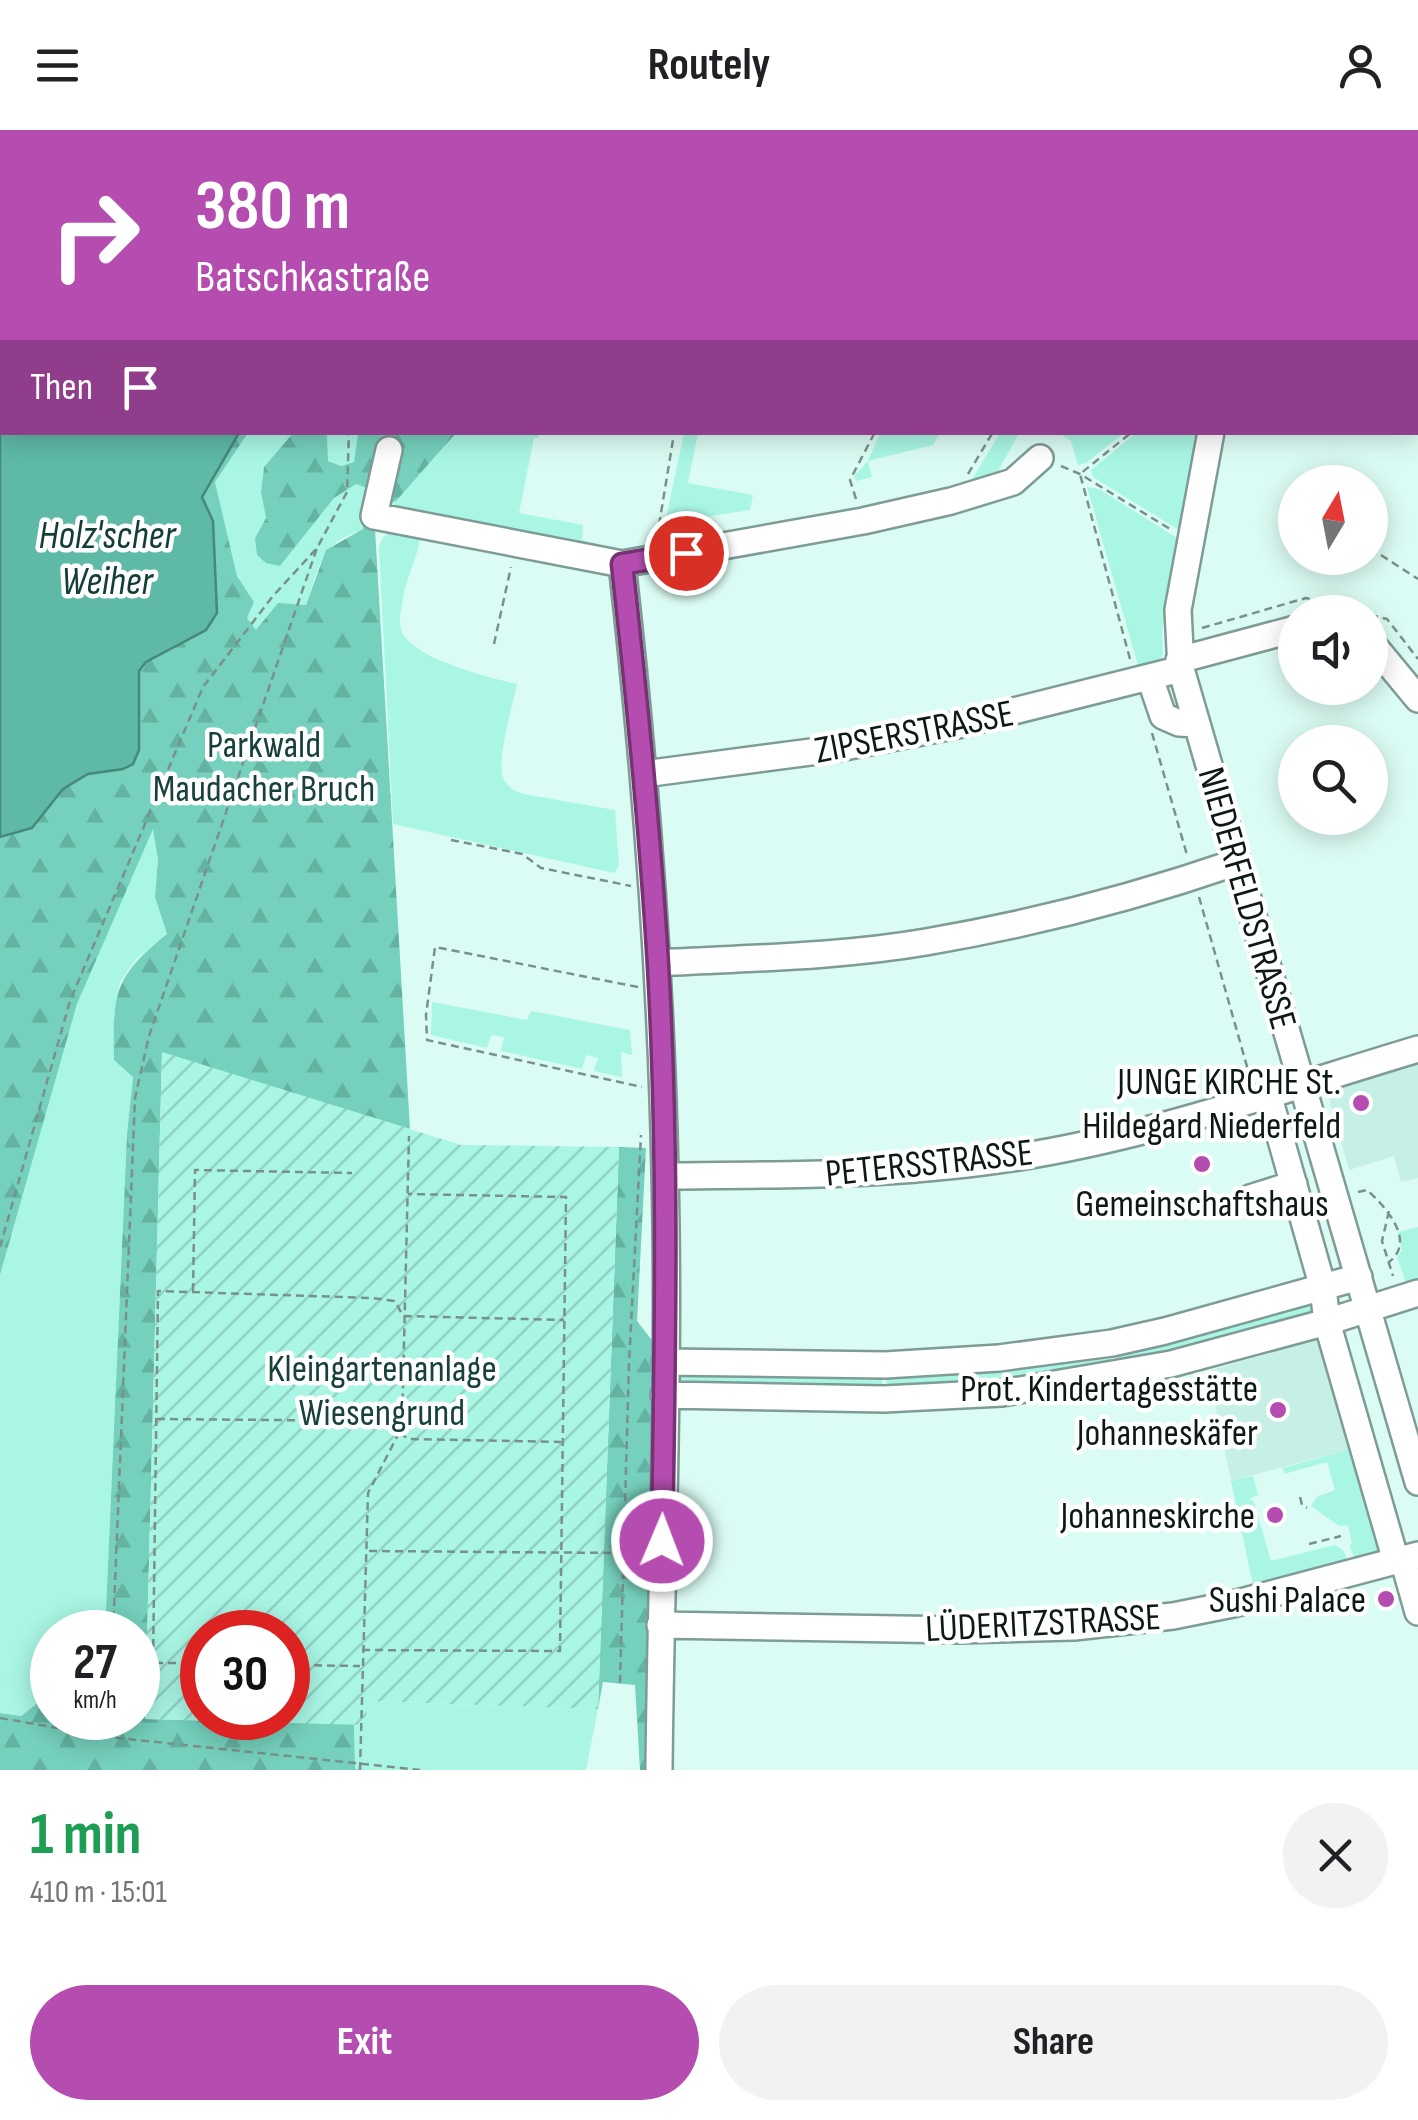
<!DOCTYPE html>
<html lang="en">
<head>
<meta charset="utf-8">
<style>
	:root { --surface:#fff; --page:#f2f2f2; --text:#202124; --muted:#757577; --accent:#b54db0 }
	body { margin:0; font-family:"Sofia Sans Condensed",sans-serif; background:var(--page); color:var(--text); height:100vh; display:flex; flex-direction:column; font-size:38px; white-space:nowrap }
	* { box-sizing:border-box; margin:0 }
	p { font-size:32px; color:var(--muted) }
	.icon { flex:none; width:55px; height:55px; fill:none; stroke:currentColor; stroke-width:2; stroke-linecap:round; stroke-linejoin:round }
	.map { position:relative; height:1640px; overflow:hidden }
	.side { display:flex; flex-direction:column; background:var(--surface); flex:1 }
	.side>* { flex:none }
	.banner { position:absolute; left:0px; top:0px; width:1420px; height:305px; box-shadow:0 5px 25px #0003; background:#b54db0; color:#fff; overflow:hidden }
	.needle { width:65px; rotate:10deg }
	.controls { position:absolute; left:1278px; top:335px; display:grid; gap:20px }
	.controls a { display:grid; place-items:center; width:110px; height:110px; border-radius:50%; background:var(--surface); box-shadow:0 5px 25px #0003; font-size:50px }
	.speed { position:absolute; left:30px; top:1480px; display:flex; gap:20px; font-size:50px; font-weight:700; text-align:center }
	.speed>* { display:grid; place-content:center; width:130px; height:130px; border-radius:50%; background:var(--surface); box-shadow:0 5px 25px #0003; line-height:1 }
	.speed small { font-size:25px; font-weight:400 }
	.speed .limit { border:15px solid #d22; background:#fff; color:#111 }
	.pin { position:absolute; display:grid; place-items:center; width:85px; height:85px; color:#fff; margin:-42px; border:5px solid #fff; border-radius:50%; box-shadow:0 2px 10px #0007 }
	.me { position:absolute; width:110px; margin:-55px; rotate:1deg; stroke-linejoin:round; filter:drop-shadow(0 0 8px #0008) }
	.turn { display:flex; align-items:center; gap:35px; height:210px; padding:0 30px; font-size:45px }
	.turn .icon { width:130px; height:130px; stroke-width:2.5 }
	.turn b { display:block; font-size:70px; line-height:85px }
	.then { display:flex; align-items:center; height:95px; padding:0 30px; background:#0003; gap:20px; font-size:38px }
	.round { display:grid; place-items:center; flex:none; width:105px; height:105px; border-radius:52px; background:var(--page) }
	.overview { display:flex; align-items:center; justify-content:space-between; height:170px; padding:0 30px }
	h1 { font-size:60px; font-weight:700; line-height:75px; color:#1e9e55 }
	.primary-button { display:flex; gap:20px; margin-top:auto; padding:20px 30px }
	.primary-button a { flex:1; height:115px; border-radius:60px; background:var(--accent); color:#fff; font-size:40px; font-weight:700; line-height:115px; text-align:center }
	.primary-button a+a { background:var(--page); color:var(--text) }
	header { display:flex; justify-content:space-between; align-items:center; height:130px; padding:0 30px; background:var(--surface); font-size:45px; font-weight:700 }
	.map>svg:first-child { display:block }
	.built { fill:#c6f0e6 }
	.green { fill:#a9f6e5 }
	.forest { fill:url(#forest-firs) }
	.garden { fill:url(#garden-furrows); fill-rule:evenodd }
	.water { fill:#5eb9a7; stroke:#46897c; stroke-width:2.5 }
	.lines { fill:none; stroke-linecap:round; stroke-linejoin:round }
	.minor-casing { stroke:#7e9c95; stroke-width:30 }
	.highway-casing { stroke:#7e9c95; stroke-width:42 }
	.path { stroke:#7a918b; stroke-width:2.5; stroke-dasharray:8 5; stroke-linecap:butt }
	.minor { stroke:#fff; stroke-width:25 }
	.highway { stroke:#fff; stroke-width:38 }
	.route-casing { stroke:#763272; stroke-width:25 }
	.route { stroke:#b54db0; stroke-width:18 }
	.poi-dot { fill:#b54db0; stroke:#fff; stroke-width:4 }
	.labels { text-anchor:middle; stroke-width:9; stroke-linejoin:round; paint-order:stroke }
	.street-label { font-size:38px; fill:#0d1916; stroke:#fff }
	.park-label { font-size:38px; fill:#17413a; stroke:#fff }
	.poi-label { font-size:38px; fill:#0d1916; stroke:#fff; text-anchor:end }
	.water-label { font-size:40px; font-style:italic; fill:#133d36; stroke:#fff }
</style>
</head>
<body>
<header><svg class="icon" aria-label="menu" viewBox="0 0 24 24"><path d="M4 6h16M4 12h16M4 18h16"/></svg>Routely<svg class="icon" aria-label="person" viewBox="0 0 24 24"><circle cx="12" cy="8" r="4"/><path d="M4 21q1-7 8-7t8 7"/></svg></header>
<div class="map">
<svg width="1418" height="1640" viewBox="0 0 1418 1640">
	<defs>
		<pattern id="forest-firs" width="22" height="20" patternUnits="userSpaceOnUse" patternTransform="scale(2.5)"><rect width="22" height="20" fill="#75d0bd"/><path d="M5 1l3.5 6h-7zM16 11l3.5 6h-7z" fill="#64b2a2"/></pattern>
		<pattern id="garden-furrows" width="10" height="10" patternUnits="userSpaceOnUse" patternTransform="scale(2.5)"><rect width="10" height="10" fill="#a9f6e5"/><path d="M-1 1l2-2M0 10L10 0M9 11l2-2" fill="none" stroke="#90d2c4"/></pattern>
	</defs>
	<rect width="100%" height="100%" fill="#dbfcf4"/>
	<path class="built" d="M1418 928V1048L1401 1052 1394 1026 1349 1040 1325 955Z
		M1319 1209 1351 1319 1231 1351 1208 1241Z"/>
	<path class="green" d="M956 0H1418V114V2Z
		M1137 302 1197 303 1179 400 1093 347 1091 340Z
		M248 303H293L264 337 261 362 266 388 255 408 280 436 334 368 356 354 370 359 363 400C320 412 319 438 306 475L256 501 247 488 254 472 237 446 215 352Z
		M327 303H358L354 332 340 336 328 331Z
		M456 303H540L538 308H534L519 383 583 395 582 410 598 414 601 424 378 377 396 371Z
		M684 303H698L688 353 753 365 750 380 665 393Z
		M880 303V302L940 303 933 315 868 331 872 347 856 351 854 346 868 331Z
		M1000 303H1019L995 347 970 353Z
		M1059 303H1124L1086 333 1078 335 1071 311Z
		M1087 357 1099 359 1177 408 1162 503 1163 525 1158 532 1139 539Z
		M397 399 414 402 420 409C417 429 406 448 403 468 402 477 398 491 401 499 409 528 490 548 517 554 513 575 495 632 504 650 509 658 515 661 523 664L615 680 619 736 614 743 393 694 379 416 383 407Z
		M153 697 158 730 155 767 167 804 137 828 120 852 114 886 133 947 127 1004 105 1502H52V1562L21 1586 0 1583V1145L77 874Z
		M432 872 527 890 531 881 630 900 632 925 621 922 622 947 594 941 598 928 586 925 582 939 501 921 504 907 491 905 487 918 431 905Z
		M1418 1097V1149L1406 1152 1397 1128 1402 1120 1398 1102Z
		M1309 1172 1312 1185 1119 1237 1117 1223Z
		M1111 1224 1113 1238 1062 1247 887 1258V1244Z
		M680 1242 882 1244V1258L679 1256Z
		M1351 1319 1382 1426 1357 1433 1349 1415 1352 1414 1348 1395 1339 1396 1311 1376 1317 1367 1335 1360 1327 1332 1284 1344 1283 1338Z
		M1253 1346 1258 1365 1249 1369 1254 1372 1271 1431 1334 1415 1343 1420 1350 1435 1254 1460 1231 1351Z
		M366 1571 598 1579 586 1640H355L354 1594H366Z"/>
	<path class="forest" d="M0 0H428L440 2 2 3Z
		M239 303H248L215 352 237 446 254 472 247 488 256 500 278 473 306 475 326 420 363 399 370 359 356 354 334 368 280 436 266 433 257 425 255 408 266 388 261 362 264 337 293 303H327L328 331 341 336 354 332 358 303H456L396 371 378 377 373 365 410 999 162 923 145 1589 354 1594 355 1639 366 1640H0V1583L21 1586 52 1562V1588H138V1502H105L127 1004 133 947 114 930C113 864 113 847 167 804L155 767 158 730 153 699 77 874 0 1145V707L32 698 63 659 88 644 123 639 139 541 145 532 206 500 213 391 202 367Z
		M619 1017 646 1018 637 1191 654 1213 648 1640H640L635 1555 603 1552 598 1579Z"/>
	<path class="garden" d="M162 922 461 1015 619 1017 598 1579 367 1571 366 1595 145 1589ZM202 1502H288V1588H202Z"/>
	<path class="water" d="M0 2 2 302 239 303 202 367 213 391 217 483 206 500 146 532 139 541V620L133 634 123 639 88 644 63 659 32 698 0 707Z"/>
	<g class="lines">
		<g class="minor-casing">
			<path id="minor" d="M1211 302 1178 480 1181 539 1418 1352
				M389 320 374 386 622 434 863 391 951 371 1013 352 1040 328
				M622 434C645 637 661 840 665 1044 670 1242 661 1441 659 1640
				M1370 511 1418 569
				M1179 530 1295 499
				M1150 548 1163 586 1179 593 1197 594
				M644 644 834 619 958 595 1181 539
				M658 833C747 828 838 827 926 812 1031 794 1136 767 1237 732
				M1268 964 1323 1158 1327 1192 1396 1431
				M666 1046C777 1045 889 1046 999 1030 1142 1010 1281 960 1418 919
				M1250 1068 1294 1054
				M665 1232 885 1235 999 1228 1112 1213 1165 1201 1359 1147
				M664 1265 884 1269 1002 1263 1171 1234 1327 1192 1418 1163
				M1403 1429 1418 1482
				M660 1495 960 1500 1074 1497 1173 1486 1233 1474 1418 1425"/>
		</g>
		<g class="highway-casing">
			<path id="highway" d="M562 0 573 2
				M738 0 749 2"/>
		</g>
		<path class="path" d="M177 0 188 2
			M419 0 420 2
			M1061 336 1080 344 1170 399
			M968 344 993 302
			M856 369 850 350 875 302
			M652 406 659 395 673 310
			M1370 418 1418 449
			M1370 485 1387 489 1418 529
			M1202 498 1306 468 1362 482
			M494 514 511 437
			M1130 529 1080 344 1132 302
			M1152 603 1187 725
			M451 710 522 724 541 738 631 756
			M1199 767 1250 947
			M638 857 435 817 426 885 427 910 642 957
			M1358 1062 1367 1060C1385 1076 1417 1111 1389 1132
			M1389 1081 1382 1111 1393 1146
			M0 1117 70 871 203 557 273 466 317 418 347 362 349 302
			M193 1161 195 1040 352 1043
			M157 1289 385 1291 408 1309 561 1312
			M1300 1367 1302 1375 1307 1378
			M1309 1414 1341 1406
			M369 1421 621 1423
			M622 1447 639 1448
			M113 1502 135 968 149 906 317 418
			M362 1520 560 1521 566 1067 408 1064
			M202 1533H153L158 1161 372 1168 395 1171 403 1186 564 1190
			M288 1535 360 1536
			M620 1553 629 1233 641 1005
			M0 1588 109 1607 420 1640
			M109 1606 110 1588
			M360 1640 368 1363 402 1297 409 1006"/>
		<use href="#minor" class="minor"/>
		<use href="#highway" class="highway"/>
	</g>
	<g class="lines">
		<g class="route-casing">
			<path id="route" d="M662 1411C665 1219 669 1027 658 835 650 701 637 568 622 434L686 423"/>
		</g>
		<use href="#route" class="route"/>
	</g>
	<g class="poi-dot">
		<circle cx="1361" cy="973" r="10"/>
		<circle cx="1202" cy="1034" r="10"/>
		<circle cx="1278" cy="1280" r="10"/>
		<circle cx="1275" cy="1385" r="10"/>
		<circle cx="1386" cy="1469" r="10"/>
	</g>
	<g class="labels">
		<g class="street-label">
			<text transform="translate(914 601) rotate(-11)" y="13">ZIPSERSTRASSE</text>
			<text transform="translate(1248 768) rotate(74)" y="13">NIEDERFELDSTRASSE</text>
			<text transform="translate(929 1032) rotate(-6)" y="13">PETERSSTRASSE</text>
			<text transform="translate(1043 1492) rotate(-3)" y="13">LÜDERITZSTRASSE</text>
		</g>
		<g class="park-label">
			<text x="264" y="627">Parkwald<tspan x="264" dy="44">Maudacher Bruch</tspan></text>
			<text x="382" y="1251">Kleingartenanlage<tspan x="382" dy="44">Wiesengrund</tspan></text>
		</g>
		<g class="poi-label">
			<text x="1341" y="964">JUNGE KIRCHE St.<tspan x="1341" dy="44">Hildegard Niederfeld</tspan></text>
			<text x="1202" y="1086" text-anchor="middle">Gemeinschaftshaus</text>
			<text x="1258" y="1271">Prot. Kindertagesstätte<tspan x="1258" dy="44">Johanneskäfer</tspan></text>
			<text x="1255" y="1398">Johanneskirche</text>
			<text x="1366" y="1482">Sushi Palace</text>
		</g>
		<g class="water-label">
			<text x="107" y="418">Holz'scher<tspan x="107" dy="46">Weiher</tspan></text>
		</g>
	</g>
</svg>
<div class="controls">
<a><svg class="needle" viewBox="-14 -14 28 28"><path d="M0-13l5 13h-10z" fill="#e53935"/><path d="M0 13l5-13h-10z" fill="#757577"/></svg></a>
<a><svg class="icon" aria-label="sound" viewBox="0 0 24 24"><path d="M4 9h4l5-4v14l-5-4H4zM17 9q2 3 0 6"/></svg></a>
<a><svg class="icon" aria-label="search" viewBox="0 0 24 24"><circle cx="10" cy="10" r="6"/><path d="M15 15l6 6"/></svg></a>
</div>
<div class="speed"><div>27<small>km/h</small></div><div class="limit">30</div></div>
<div class="pin" style="left:686px;top:423px;background:#d93025"><svg class="icon" aria-label="arrive" viewBox="0 0 24 24"><path d="M6 21V4h12l-3 4 3 4H6"/></svg></div>
<svg class="me" style="left:662px;top:1411px" viewBox="-20 -20 40 40"><circle r="17" fill="#b54db0" stroke="#fff" stroke-width="3"/><path d="M0-11L8 9 0 5-8 9z" fill="#fff"/></svg>
<div class="banner">
<div class="turn"><svg class="icon" aria-label="right" viewBox="0 0 24 24"><path d="M7 20v-9h11M14 6l5 5-5 5"/></svg><div><b>380 m</b>Batschkastraße</div></div>
<div class="then">Then<svg class="icon" aria-label="arrive" viewBox="0 0 24 24"><path d="M6 21V4h12l-3 4 3 4H6"/></svg></div>
</div>
</div>
<section class="side">
<div class="overview"><div><h1>1 min</h1><p>410 m · 15:01</p></div><a class="round"><svg class="icon" aria-label="close" viewBox="0 0 24 24"><path d="M6 6l12 12M18 6L6 18"/></svg></a></div>
<div class="primary-button"><a>Exit</a><a>Share</a></div>
</section>
</body>
</html>
